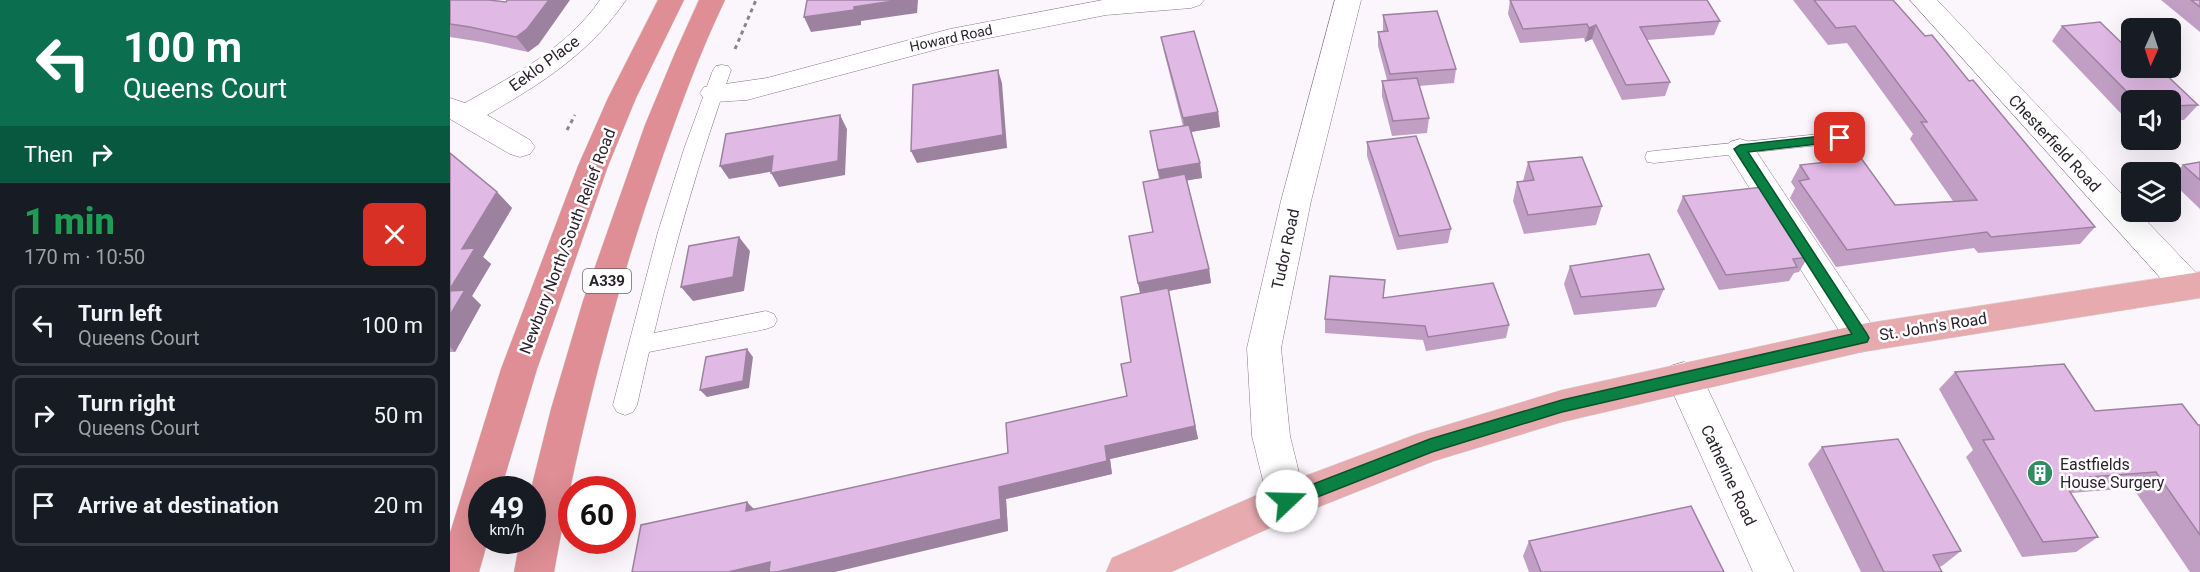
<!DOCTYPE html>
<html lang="en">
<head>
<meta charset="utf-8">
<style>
	:root { --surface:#171b24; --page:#20242c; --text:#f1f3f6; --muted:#9ea1a6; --line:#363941 }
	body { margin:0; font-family:Roboto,sans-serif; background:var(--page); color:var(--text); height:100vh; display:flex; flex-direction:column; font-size:22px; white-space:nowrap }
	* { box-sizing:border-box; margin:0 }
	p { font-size:20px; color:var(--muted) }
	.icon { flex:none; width:33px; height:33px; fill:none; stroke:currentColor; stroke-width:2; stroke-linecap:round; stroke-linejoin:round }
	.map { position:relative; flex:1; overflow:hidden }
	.sheet { display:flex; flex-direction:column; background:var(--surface); width:450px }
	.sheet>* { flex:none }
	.top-card { background:#0b6e4f; color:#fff; overflow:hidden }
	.needle { width:39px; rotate:183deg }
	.tools { position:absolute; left:1671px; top:18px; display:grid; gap:12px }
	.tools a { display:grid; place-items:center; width:60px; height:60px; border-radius:9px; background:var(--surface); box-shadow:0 6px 24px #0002; font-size:30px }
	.speed { position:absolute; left:18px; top:476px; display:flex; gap:12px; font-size:30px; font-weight:700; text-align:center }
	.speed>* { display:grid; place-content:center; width:78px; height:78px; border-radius:50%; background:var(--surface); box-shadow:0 6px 24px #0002; line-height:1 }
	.speed small { font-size:15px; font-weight:400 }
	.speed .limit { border:9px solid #d22; background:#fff; color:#111 }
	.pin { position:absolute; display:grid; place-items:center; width:51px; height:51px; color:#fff; margin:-26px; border-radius:12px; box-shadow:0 3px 9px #0006 }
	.me { position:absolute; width:66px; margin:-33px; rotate:69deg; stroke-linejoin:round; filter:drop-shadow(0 0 4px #0008) }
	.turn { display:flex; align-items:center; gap:21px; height:126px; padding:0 24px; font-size:27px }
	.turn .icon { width:78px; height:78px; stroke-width:2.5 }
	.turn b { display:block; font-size:42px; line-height:51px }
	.then { display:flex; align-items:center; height:57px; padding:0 24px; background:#0003; gap:12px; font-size:22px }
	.round { display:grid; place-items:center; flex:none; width:63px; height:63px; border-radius:9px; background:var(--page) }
	.summary { display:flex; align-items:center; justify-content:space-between; height:102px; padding:0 24px }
	h1 { font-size:36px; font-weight:800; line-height:45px; color:#1e9e55 }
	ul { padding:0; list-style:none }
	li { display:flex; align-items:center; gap:18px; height:81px; margin:0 12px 9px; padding:0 12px; border:3px solid var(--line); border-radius:9px }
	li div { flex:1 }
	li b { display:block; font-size:22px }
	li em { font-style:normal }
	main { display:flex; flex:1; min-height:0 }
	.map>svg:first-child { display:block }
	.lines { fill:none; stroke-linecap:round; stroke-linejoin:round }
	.service-casing { stroke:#8c748e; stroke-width:1 }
	.minor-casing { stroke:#8c748e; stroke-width:1 }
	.primary-casing { stroke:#d5d3d5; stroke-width:1 }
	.trunk-casing { stroke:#d5d3d5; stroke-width:1 }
	.path { stroke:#8b848c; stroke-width:3; stroke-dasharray:4 4; stroke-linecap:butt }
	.service { fill:#fff; fill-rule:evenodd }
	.minor { fill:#fff; fill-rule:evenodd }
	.primary { fill:#e6aaaf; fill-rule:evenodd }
	.trunk { fill:#de8e94; fill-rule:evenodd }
	.wall { fill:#c19fc5 }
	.shaded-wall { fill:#9d82a0 }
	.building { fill:#e0b9e5; stroke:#9d82a0; stroke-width:1.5 }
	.route { fill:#0b8043; stroke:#07532c; stroke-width:1.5 }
	.labels { text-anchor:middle; stroke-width:5; stroke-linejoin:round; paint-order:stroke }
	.far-street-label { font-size:14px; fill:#2b222d; stroke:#fff }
	.shield { fill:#fff; stroke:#6b646c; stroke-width:1.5 }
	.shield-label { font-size:15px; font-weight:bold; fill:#2b222d }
	.street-label { font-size:16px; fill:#2b222d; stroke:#fff }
	.poi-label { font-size:16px; fill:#2b222d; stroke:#fff; text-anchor:start }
</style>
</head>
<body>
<main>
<section class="sheet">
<div class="top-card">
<div class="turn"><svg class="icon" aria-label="left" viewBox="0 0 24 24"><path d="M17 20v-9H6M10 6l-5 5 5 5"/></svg><div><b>100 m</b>Queens Court</div></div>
<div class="then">Then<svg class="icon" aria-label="right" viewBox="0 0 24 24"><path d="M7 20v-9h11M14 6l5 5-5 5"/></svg></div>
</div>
<div class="summary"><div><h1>1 min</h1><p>170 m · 10:50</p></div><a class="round" style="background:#d93025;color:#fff"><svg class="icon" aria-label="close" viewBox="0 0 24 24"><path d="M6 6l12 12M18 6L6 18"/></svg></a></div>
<ul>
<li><svg class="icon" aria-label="left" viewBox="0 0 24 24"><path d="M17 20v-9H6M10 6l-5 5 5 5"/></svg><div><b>Turn left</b><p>Queens Court</p></div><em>100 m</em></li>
<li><svg class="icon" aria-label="right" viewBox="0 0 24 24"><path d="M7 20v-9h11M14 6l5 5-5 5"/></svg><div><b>Turn right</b><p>Queens Court</p></div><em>50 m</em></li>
<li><svg class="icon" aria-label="arrive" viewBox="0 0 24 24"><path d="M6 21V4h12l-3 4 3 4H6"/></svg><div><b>Arrive at destination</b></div><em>20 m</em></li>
</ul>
</section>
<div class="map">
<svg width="1750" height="572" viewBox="0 0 1750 572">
	<rect width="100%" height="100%" fill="#fbf6fc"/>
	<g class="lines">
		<g class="service-casing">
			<path id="service" d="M272 65 278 66 281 70C250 157 225 244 204 333L316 311 324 314 327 320 324 326 316 329 199 352 187 405 183 412 175 415 167 412 163 405 208 232 234 149 263 70 266 66Z
				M1390 132 1397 134 1399 138 1397 142 1204 163 1197 162 1195 157 1197 152 1204 151Z"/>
		</g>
		<g class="minor-casing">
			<path id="minor" d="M150 0H176C139 54 92 83 37 115L80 140 85 147 80 154 70 157 60 154 0 119V98L15 103C64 75 117 48 150 0Z
				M653 0H754L750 5 741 8 656 15 503 45 297 100 264 102 254 99 250 93 254 87 317 78 500 29Z
				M885 0H911L861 201 831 348 840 436 856 501 851 514 837 519 823 514 818 501 802 436 797 348 831 201Z
				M1460 0H1487L1682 205V212H1688L1750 277V295L1738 299 1726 295Z
				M1290 139 1300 142 1424 328 1429 338 1424 348 1412 352 1400 348 1275 149 1280 142Z
				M1234 362 1247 366 1344 572H1303L1216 377 1221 366Z"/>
		</g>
		<g class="primary-casing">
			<path id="primary" d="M1750 272V298L1412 352 1112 422 984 461 851 514 721 572H656L662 558 823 488 967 434 1112 390 1412 324Z"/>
		</g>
		<g class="trunk-casing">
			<path id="trunk" d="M208 0H234L186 98 158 166 87 369 51 489H32V540H38L29 572H0V533L51 369 128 166 158 98Z
				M249 0H275C250 52 230 107 211 161 164 295 129 432 104 572H64L70 540H82L81 489 101 409 133 301 195 125 225 53Z"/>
		</g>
		<path class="path" d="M285 49 306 0
			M117 130 125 115"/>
		<use href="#service" class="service"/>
		<use href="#minor" class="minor"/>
		<use href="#primary" class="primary"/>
		<use href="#trunk" class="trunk"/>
	</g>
	<path class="wall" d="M0 0 89 44 78 52 32 42 0 37Z
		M1060 0 1270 21 1264 35 1197 40 1220 82 1215 96 1172 100 1142 39 1135 42 1134 38 1070 43 1058 14Z
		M1343 0H1443L1475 36 1519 81 1645 227 1630 244 1528 253 1524 248 1386 267 1340 198 1345 188 1341 182 1350 165 1445 205 1503 201 1460 139 1463 134 1397 43 1378 45Z
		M1711 0H1750V32Z
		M933 15 1006 69 1004 83 969 86 979 118 977 133 942 136 932 96V81L937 80 928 46V32L933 31Z
		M1612 26 1682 68 1748 105 1734 120H1720V100H1682V122H1679L1602 41Z
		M711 37 768 112 770 127 741 132 750 163 752 178 737 180 759 269 761 283 718 291 748 439 660 459 662 474 556 499 558 531 305 509 558 453 677 396 690 293 688 283 703 232 709 179 700 131 733 126 714 52Z
		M917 142 1001 229 998 243 947 250 917 156Z
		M0 153 47 192 62 208 33 257 41 264 22 296 31 305 5 352H0Z
		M1078 162 1152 206 1146 225 1074 234 1063 201 1067 182 1073 181Z
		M1750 162V209L1720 180V178L1733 165Z
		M1233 196 1358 257 1349 272 1344 273 1339 281 1269 290 1227 211Z
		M1120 266 1214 289 1206 307 1124 315 1114 284Z
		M933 298 1059 325 1056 338 976 351 973 340 875 333V319Z
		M1505 372 1645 411 1750 425V572H1740L1683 488 1621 493 1648 537 1626 552 1572 557 1516 457 1523 450 1489 389Z
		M1372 447 1511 551 1492 566 1489 567 1492 572H1411L1358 464Z
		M1079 541 1274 572H1079L1073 556Z"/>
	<path class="shaded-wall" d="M99 0H120L89 44 78 52 66 37Z
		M450 0H468L467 13 411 21V25L361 32 354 17 404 7Z
		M1146 25 1142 39 1135 42 1139 28Z
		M548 70 552 83 557 148 467 163 461 151Z
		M768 112 770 127 735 133 733 118Z
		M390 115 397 129 395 175 329 187 321 173Z
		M323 156 331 170 279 179 270 166Z
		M750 163 752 178 711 185 708 170Z
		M47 192 62 208 33 257 41 264 22 296 31 305 5 352 0 347V289L12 249Z
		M289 237 300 251 294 291 243 301 231 287Z
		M759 269 761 283 718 291 748 439 660 459 662 474 556 499 558 531 385 572H278L549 487 655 446 745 426 691 297 688 283Z
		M297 349 303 357 299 388 257 397 250 390Z
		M297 502 309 514 296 511Z"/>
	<path class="building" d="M0 0H39L56 2 57 0H99L77 29 66 37 20 27 0 24Z
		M357 0H450L404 7V10L354 17Z
		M1060 0H1257L1270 21 1190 27 1220 82 1176 85 1146 25 1139 28 1137 24 1073 29Z
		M1364 0H1443L1475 36 1482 35 1519 81 1523 80 1645 227 1541 237 1537 232 1397 250 1349 181 1359 179 1350 165 1411 158 1445 205 1527 200 1471 122H1477L1405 26 1386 28Z
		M1741 0H1750V7Z
		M987 11 1006 69 940 74 928 32 938 31 933 15Z
		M1650 22 1682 53V68H1709L1748 105 1720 106V100H1685L1612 26Z
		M744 31 768 112 733 118 711 37Z
		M548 70 553 135 461 151 463 85Z
		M967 78 979 118 943 121 932 81Z
		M390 115 388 161 321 173 323 156 270 166 276 134Z
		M739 125 750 163 708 170 700 131Z
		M966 136 1001 229 949 236 917 142Z
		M0 153 47 192 12 249 25 248 0 289Z
		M1132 157 1152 206 1078 215 1067 182 1084 180 1078 162Z
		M1750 162V180L1733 165Z
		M735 174 759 269 688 283 679 236 703 232 693 182Z
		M1313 187 1358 257 1343 259 1347 267 1276 275 1233 196Z
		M289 237 283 277 231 287 239 246Z
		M1199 254 1214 289 1131 297 1120 266Z
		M880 276 935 280 933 298 1043 283 1059 325 978 337 975 326 875 319Z
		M718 288 745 426 655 446 657 461 549 487 551 519 327 572H319L320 562 278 572H182L191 525 297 502 296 511 558 453 556 423 677 396 671 364 681 362 671 297Z
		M15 290 0 315V291Z
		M297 349 293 381 250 390 256 357Z
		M1614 364 1645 411 1732 404 1748 425H1750V535L1706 472 1612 479 1648 537 1593 542 1533 440 1544 439 1505 372Z
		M1448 439 1511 551 1483 555 1492 572H1434L1372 447Z
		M1241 506 1274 572H1091L1079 541Z"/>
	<path class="route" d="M1390 134 1396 138 1394 141 1298 152 1417 334 1419 338 1417 342 1112 412 982 452 837 509 832 507 829 501 832 496 980 439 1112 400 1402 334 1284 149 1290 145Z"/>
	<defs>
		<g id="building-disc" transform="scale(1.35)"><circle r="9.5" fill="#308c63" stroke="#fff"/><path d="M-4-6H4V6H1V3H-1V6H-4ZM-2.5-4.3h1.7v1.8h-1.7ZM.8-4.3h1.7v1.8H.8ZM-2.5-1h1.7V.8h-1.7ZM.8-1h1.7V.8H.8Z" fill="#fff"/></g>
	</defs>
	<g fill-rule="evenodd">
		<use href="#building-disc" x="1590" y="473"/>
	</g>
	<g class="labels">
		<g class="far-street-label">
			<text transform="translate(501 38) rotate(-12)" y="5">Howard Road</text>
		</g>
		<rect class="shield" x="133" y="269" width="48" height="24" rx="4.5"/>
		<g class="shield-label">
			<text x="157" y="286">A339</text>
		</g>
		<g class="street-label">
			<text transform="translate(94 63) rotate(-36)" y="6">Eeklo Place</text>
			<text transform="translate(1605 143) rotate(47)" y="6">Chesterfield Road</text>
			<text transform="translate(117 241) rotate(-69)" y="6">Newbury North/South Relief Road</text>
			<text transform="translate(835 249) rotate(-78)" y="6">Tudor Road</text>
			<text transform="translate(1483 326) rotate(-9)" y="6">St. John's Road</text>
			<text transform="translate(1279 475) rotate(65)" y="6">Catherine Road</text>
		</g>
		<g class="poi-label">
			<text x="1610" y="470">Eastfields<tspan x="1610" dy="18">House Surgery</tspan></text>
		</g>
	</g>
</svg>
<div class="tools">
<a><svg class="needle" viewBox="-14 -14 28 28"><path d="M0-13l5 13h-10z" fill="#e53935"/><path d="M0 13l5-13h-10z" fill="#9ea1a6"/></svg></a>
<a><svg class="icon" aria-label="sound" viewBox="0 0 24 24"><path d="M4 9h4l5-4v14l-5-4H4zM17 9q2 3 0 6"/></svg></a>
<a><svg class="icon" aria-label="layers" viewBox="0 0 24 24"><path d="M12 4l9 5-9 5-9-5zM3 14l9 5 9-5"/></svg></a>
</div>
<div class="speed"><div>49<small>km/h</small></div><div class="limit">60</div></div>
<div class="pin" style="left:1390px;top:138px;background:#d93025"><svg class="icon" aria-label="arrive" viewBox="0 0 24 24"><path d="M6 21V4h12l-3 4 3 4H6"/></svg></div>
<svg class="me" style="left:837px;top:501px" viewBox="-20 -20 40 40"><circle r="19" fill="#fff"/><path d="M0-13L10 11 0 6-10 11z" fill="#0b8043"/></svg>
</div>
</main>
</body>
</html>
